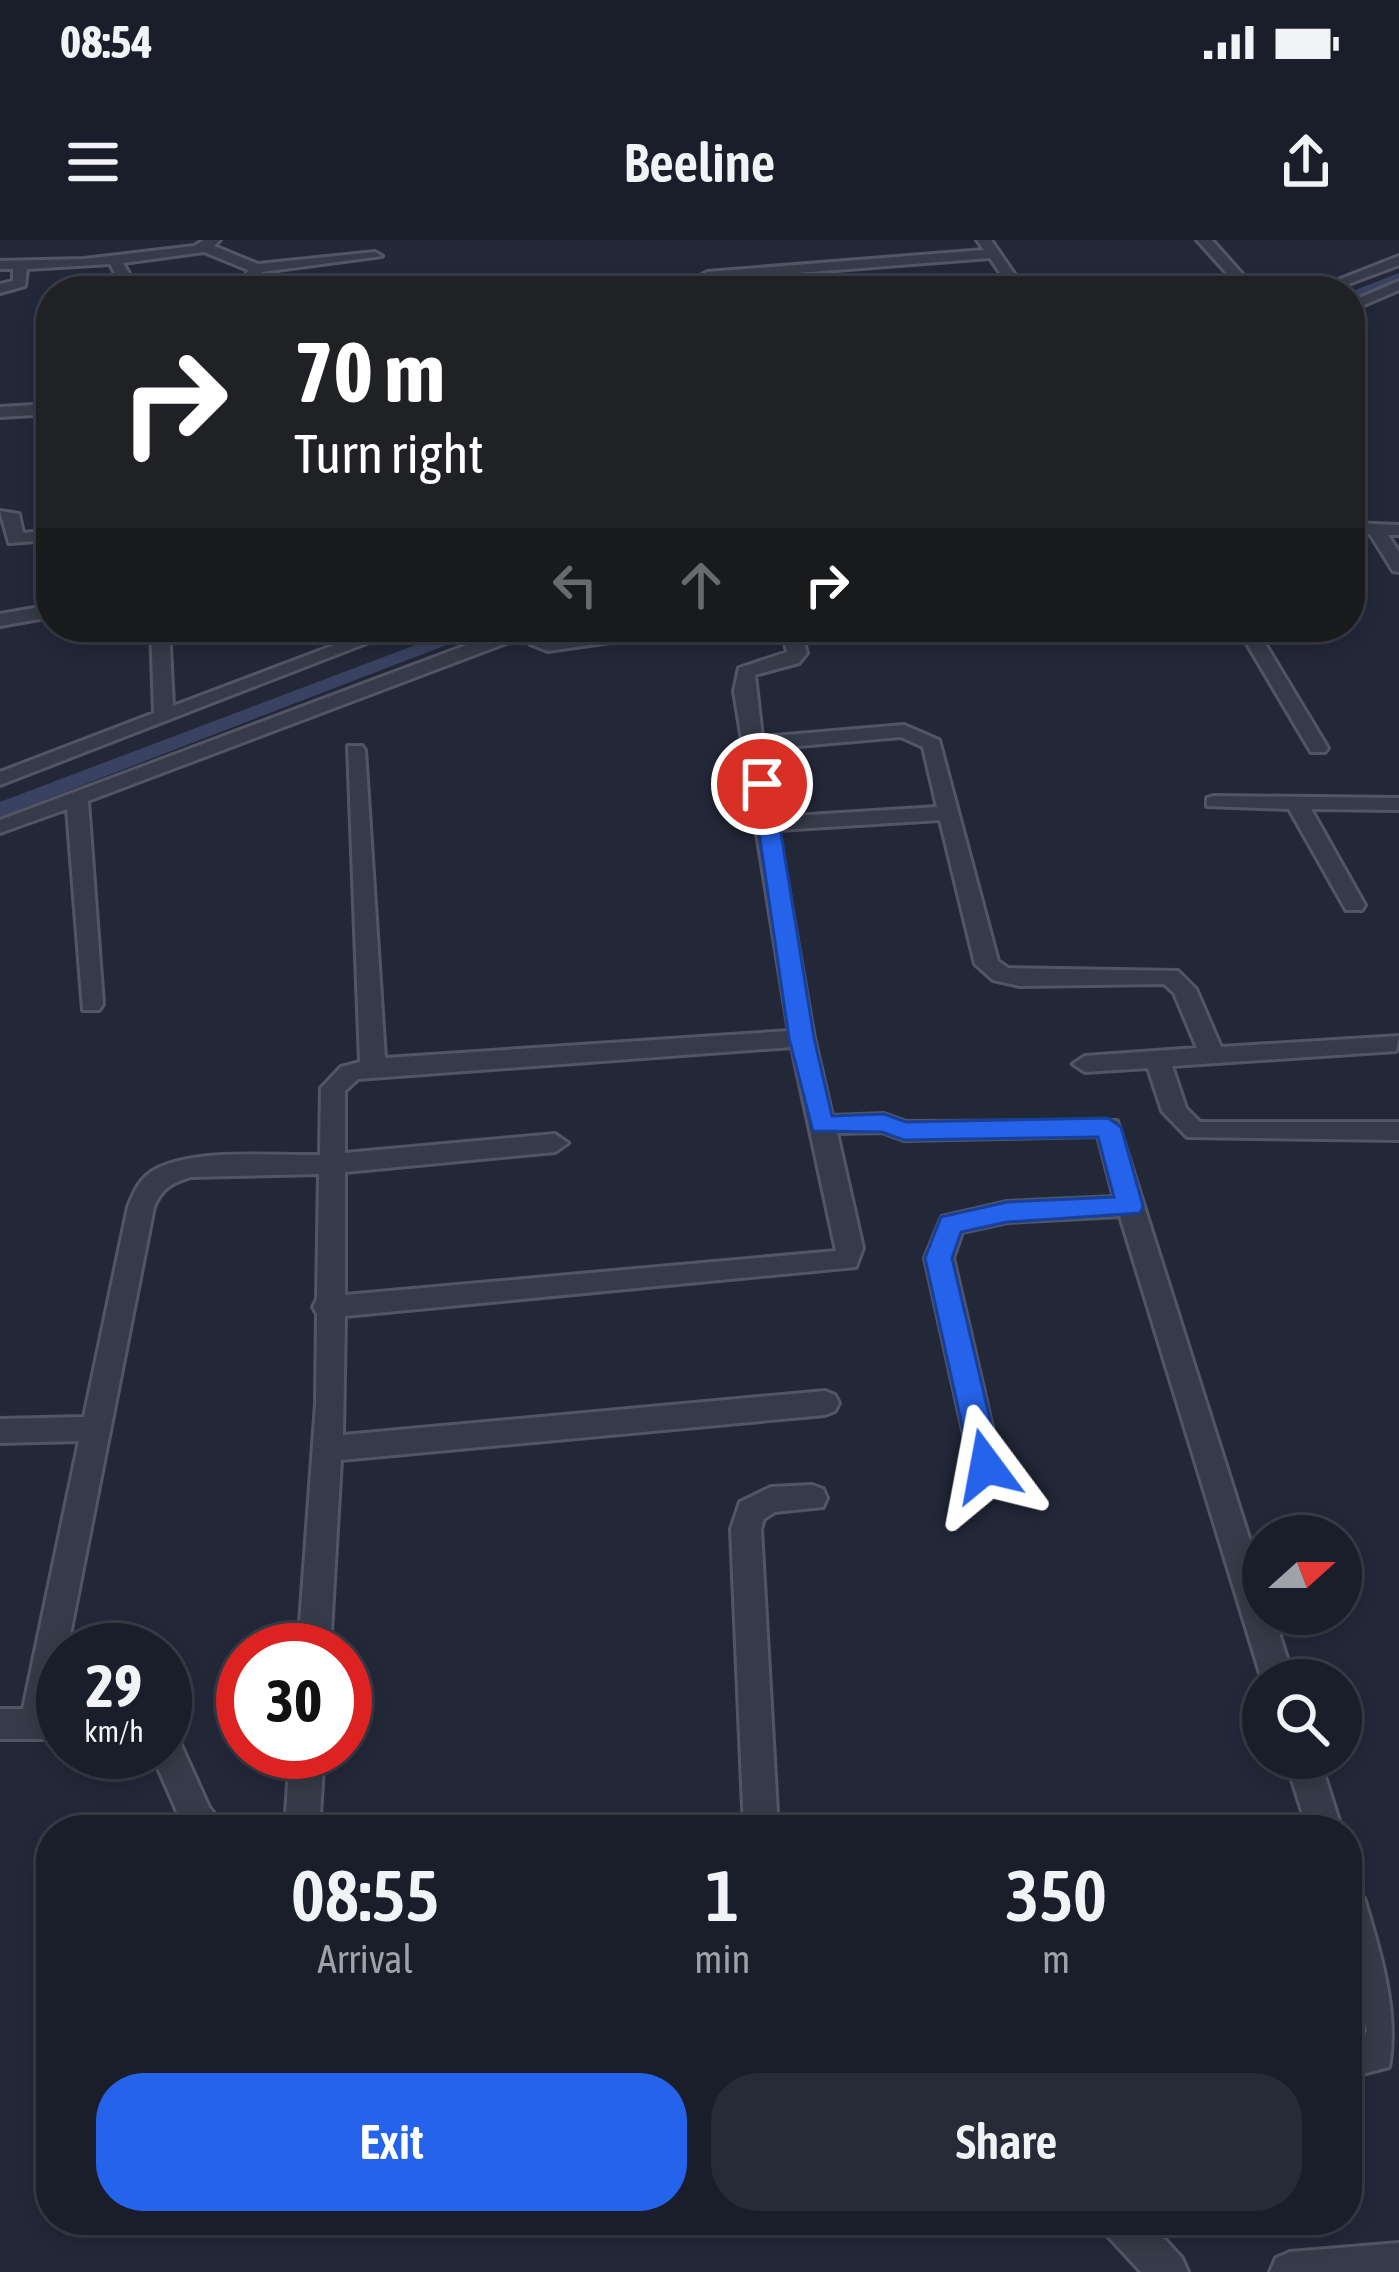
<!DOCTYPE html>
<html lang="en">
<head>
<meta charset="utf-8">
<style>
	:root { --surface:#1a1e2b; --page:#272b37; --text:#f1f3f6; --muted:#9fa2a9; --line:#383c47; --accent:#2563eb }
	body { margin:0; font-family:"Asap Condensed",sans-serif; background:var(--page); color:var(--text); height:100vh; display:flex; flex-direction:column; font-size:45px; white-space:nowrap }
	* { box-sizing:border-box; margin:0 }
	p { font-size:39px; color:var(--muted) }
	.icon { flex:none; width:66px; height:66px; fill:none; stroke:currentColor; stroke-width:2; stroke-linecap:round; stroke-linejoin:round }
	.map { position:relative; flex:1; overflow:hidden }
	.side { position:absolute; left:36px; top:1575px; width:1326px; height:420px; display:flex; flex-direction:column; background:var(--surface); border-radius:48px; box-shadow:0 6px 18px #0003,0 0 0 3px var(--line) }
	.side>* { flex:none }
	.banner { position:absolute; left:36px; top:36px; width:1329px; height:366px; border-radius:48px; box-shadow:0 6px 18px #0003,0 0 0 3px var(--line); background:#202124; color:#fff; overflow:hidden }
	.needle { width:78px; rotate:69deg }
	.fabs { position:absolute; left:1242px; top:1275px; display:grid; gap:24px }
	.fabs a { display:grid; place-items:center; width:120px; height:120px; border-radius:50%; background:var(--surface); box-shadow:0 6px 18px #0003,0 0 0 3px var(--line); font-size:60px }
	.speed { position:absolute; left:36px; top:1383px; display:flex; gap:24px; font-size:60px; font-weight:700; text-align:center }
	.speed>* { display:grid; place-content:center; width:156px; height:156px; border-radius:50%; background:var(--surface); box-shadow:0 6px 18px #0003,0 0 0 3px var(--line); line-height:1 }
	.speed small { font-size:30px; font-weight:400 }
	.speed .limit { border:18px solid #d22; background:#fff; color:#111 }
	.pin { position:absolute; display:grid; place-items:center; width:102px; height:102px; color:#fff; margin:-51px; border:6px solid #fff; border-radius:50%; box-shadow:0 3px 12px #0007 }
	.me { position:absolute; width:132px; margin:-66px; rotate:347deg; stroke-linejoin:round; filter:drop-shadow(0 0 9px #0008) }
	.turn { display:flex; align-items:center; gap:42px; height:252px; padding:0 60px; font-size:54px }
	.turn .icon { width:156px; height:156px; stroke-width:2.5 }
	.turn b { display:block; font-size:84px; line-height:102px }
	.lanes { display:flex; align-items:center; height:114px; padding:0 60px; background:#0003; justify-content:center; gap:60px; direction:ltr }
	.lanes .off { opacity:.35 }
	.eta { display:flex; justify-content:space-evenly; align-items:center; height:204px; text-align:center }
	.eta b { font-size:72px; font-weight:600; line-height:84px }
	.action { display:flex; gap:24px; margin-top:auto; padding:24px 60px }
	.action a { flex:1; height:138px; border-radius:48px; background:var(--accent); color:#fff; font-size:48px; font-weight:600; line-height:138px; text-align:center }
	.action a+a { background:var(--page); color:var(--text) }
	.status { display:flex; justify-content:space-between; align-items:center; height:84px; padding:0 60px; background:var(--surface); direction:ltr }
	.status svg { height:33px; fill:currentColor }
	header { display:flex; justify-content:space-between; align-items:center; height:156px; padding:0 60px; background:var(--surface); font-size:54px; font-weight:600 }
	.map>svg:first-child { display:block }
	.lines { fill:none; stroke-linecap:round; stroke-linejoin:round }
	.canal { fill:#394261; fill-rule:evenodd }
	.street-casing { stroke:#525564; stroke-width:6 }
	.street { fill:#363b49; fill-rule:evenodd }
	.route { fill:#2563eb; stroke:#184099; stroke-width:3 }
</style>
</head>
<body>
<div class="status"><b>08:54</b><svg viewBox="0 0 49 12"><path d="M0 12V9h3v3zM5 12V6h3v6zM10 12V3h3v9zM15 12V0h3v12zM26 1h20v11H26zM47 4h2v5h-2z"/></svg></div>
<header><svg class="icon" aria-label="menu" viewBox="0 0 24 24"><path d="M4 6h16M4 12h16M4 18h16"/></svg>Beeline<svg class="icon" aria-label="share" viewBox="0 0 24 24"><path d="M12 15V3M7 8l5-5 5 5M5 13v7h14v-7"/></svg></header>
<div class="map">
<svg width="1399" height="2032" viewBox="0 0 1399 2032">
	<rect width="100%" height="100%" fill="#232839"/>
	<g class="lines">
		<path class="canal" d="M1399 33V44L1350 63V52Z
			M463 387H493L0 577V562Z"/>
		<g class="street-casing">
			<path id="street" d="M204 0H220L214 6 258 24 375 12 382 16 262 32 254 51H240L248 30 204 12 123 23 139 51H125L110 24 27 29 25 46 0 53V44L13 41V29H0V21L84 19 194 6Z
				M977 0H991L1026 51H1012L990 18 707 40 700 36 707 32 984 10Z
				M1197 0H1212L1252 45V51L1238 46 1109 51 1116 47 1231 38Z
				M1399 16V25L1330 51H1310Z
				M1399 41V50L1350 71V62Z
				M51 164V174L0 177V167Z
				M0 271 19 274 23 293 51 290V300L9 303Z
				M1350 283 1399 285V295H1388L1399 312V332L1393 331 1370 294 1350 293Z
				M51 365V377L0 386V374Z
				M151 387H169L173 466 382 387H408L0 545V532L154 473Z
				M515 387H541L550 399 633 387H682L673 393 548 411 530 404 525 396 88 561 103 764 99 770H83L67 569 0 593V580Z
				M782 387H800L807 413 799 423 755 435 762 497 904 485 939 500 998 721 1008 728 1178 731 1196 749 1221 807 1399 796 1396 811 1172 826 1186 868 1200 882H1399V900L1187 897 1162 871 1148 828 1085 832 1073 824 1085 816 1197 808 1174 753 1164 744 1020 746 993 740 975 724 940 580 778 590 814 798 832 876 884 874 906 882 1117 881 1263 1342V1374H1273L1294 1440H1262L1120 976 1007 982 962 992 953 1018 1001 1226 997 1235 986 1238 975 1235 971 1226 925 1018 942 977 1007 962 1114 957 1098 896 904 900 882 892 837 893 863 1008 856 1027 345 1076 343 1195 825 1151 835 1155 839 1163 835 1171 825 1175 341 1220 330 1410H298L316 1164 317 1074 313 1067 317 1059 319 934 191 937C172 943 162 948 154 967L67 1410H63L56 1469H63V1499H0V1469H23L79 1201 0 1203V1179L84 1177 128 967C134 952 140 937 156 929 197 908 273 916 320 915L321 848 341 827 360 822 348 506H362L365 510 385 818 789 791 734 451 739 428 787 412ZM901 497 923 507 937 567 776 577 764 509ZM792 807 836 1011 345 1055V932L555 912 568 903 555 894 345 913V851L358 839Z
				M1237 387H1255L1328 508 1325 512H1311Z
				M1214 556 1399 558V570L1311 569 1365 665 1362 670H1346L1289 569 1207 566V558Z
				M812 1245 823 1249 827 1258 823 1267 775 1272 764 1279 761 1289 778 1590H744L731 1289 740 1262 771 1247Z
				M165 1491 177 1496 209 1567 227 1590H185L151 1512H165Z
				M290 1512H324L319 1590H285Z
				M1285 1518H1319L1342 1590H1308Z
				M1347 1644 1359 1649 1365 1661C1381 1714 1399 1773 1389 1827L1347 1838V1800L1364 1797 1367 1790 1347 1722Z
				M1100 1980H1147L1182 2018 1188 2032H1141L1106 1994Z
				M1399 2003V2032H1270L1276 2018 1290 2012Z"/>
		</g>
		<use href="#street" class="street"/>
	</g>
	<path class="route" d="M762 537 773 544 814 798 832 876 884 874 906 882 1108 878 1121 887 1143 966 1140 973 1007 982 961 992 952 1018 1001 1226 986 1238 971 1226 925 1018 941 977 1007 962 1114 957 1098 897 904 900 882 892 813 891 789 798 752 544Z"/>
</svg>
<div class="fabs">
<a><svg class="needle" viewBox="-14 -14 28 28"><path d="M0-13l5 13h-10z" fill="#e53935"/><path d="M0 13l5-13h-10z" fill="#9fa2a9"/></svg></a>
<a><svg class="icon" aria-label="search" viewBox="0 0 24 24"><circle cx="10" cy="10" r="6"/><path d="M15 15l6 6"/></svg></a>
</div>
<div class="speed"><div>29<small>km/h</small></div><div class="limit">30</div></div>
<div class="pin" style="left:762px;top:544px;background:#d93025"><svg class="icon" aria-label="arrive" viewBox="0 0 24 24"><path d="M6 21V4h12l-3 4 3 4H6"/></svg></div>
<svg class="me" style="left:986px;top:1226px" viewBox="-20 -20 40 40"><path d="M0-17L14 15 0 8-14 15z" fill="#2563eb" stroke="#fff" stroke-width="4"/></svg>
<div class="banner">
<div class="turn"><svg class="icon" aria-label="right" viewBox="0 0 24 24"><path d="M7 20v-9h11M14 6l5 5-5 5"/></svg><div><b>70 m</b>Turn right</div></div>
<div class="lanes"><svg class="icon off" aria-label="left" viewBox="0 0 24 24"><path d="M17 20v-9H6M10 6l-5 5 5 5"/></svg><svg class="icon off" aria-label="ahead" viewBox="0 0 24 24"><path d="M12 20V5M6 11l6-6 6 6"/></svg><svg class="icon" aria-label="right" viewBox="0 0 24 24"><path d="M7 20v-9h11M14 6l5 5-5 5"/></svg></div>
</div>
<section class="side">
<div class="eta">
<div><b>08:55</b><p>Arrival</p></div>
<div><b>1</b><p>min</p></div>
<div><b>350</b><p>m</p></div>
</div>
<div class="action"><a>Exit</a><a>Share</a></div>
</section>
</div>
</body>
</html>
